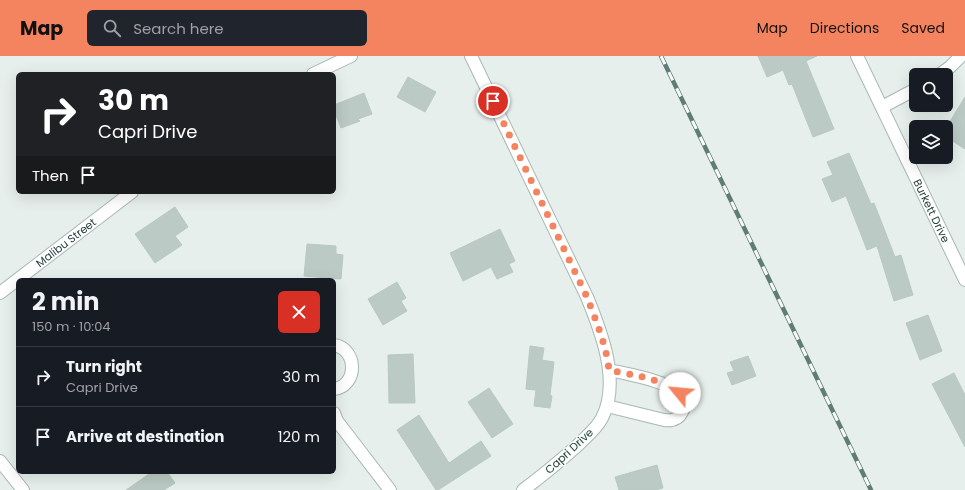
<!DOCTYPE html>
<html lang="en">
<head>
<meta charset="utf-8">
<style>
	:root { --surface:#171b24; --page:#20242c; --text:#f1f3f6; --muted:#9ea1a6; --line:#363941; --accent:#f4845f }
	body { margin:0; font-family:Poppins,sans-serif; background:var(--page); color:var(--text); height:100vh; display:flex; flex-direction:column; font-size:15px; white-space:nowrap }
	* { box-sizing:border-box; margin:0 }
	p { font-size:13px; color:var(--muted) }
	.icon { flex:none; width:22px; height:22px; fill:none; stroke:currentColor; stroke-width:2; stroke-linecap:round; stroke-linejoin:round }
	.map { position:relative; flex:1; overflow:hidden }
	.drawer { position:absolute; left:16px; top:222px; width:320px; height:196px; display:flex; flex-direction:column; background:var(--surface); border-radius:6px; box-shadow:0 4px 16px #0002 }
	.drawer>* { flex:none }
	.top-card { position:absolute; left:16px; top:16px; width:320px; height:122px; border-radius:6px; box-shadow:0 4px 16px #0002; background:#202124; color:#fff; overflow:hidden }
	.controls { position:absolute; left:909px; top:12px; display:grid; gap:8px }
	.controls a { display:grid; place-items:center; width:44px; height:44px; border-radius:6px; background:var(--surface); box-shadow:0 4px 16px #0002; font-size:20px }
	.pin { position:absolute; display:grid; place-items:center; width:34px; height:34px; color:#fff; margin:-17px; border:2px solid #fff; border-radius:50%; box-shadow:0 1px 4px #0007 }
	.me { position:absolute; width:44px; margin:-22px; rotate:298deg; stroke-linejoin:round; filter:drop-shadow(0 0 3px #0008) }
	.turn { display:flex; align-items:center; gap:14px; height:84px; padding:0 16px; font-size:18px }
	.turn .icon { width:52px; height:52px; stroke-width:2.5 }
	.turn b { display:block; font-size:28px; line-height:34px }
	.then { display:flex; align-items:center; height:38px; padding:0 16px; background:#0003; gap:8px; font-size:15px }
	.round { display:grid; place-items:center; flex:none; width:42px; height:42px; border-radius:6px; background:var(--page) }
	.summary { display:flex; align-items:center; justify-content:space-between; height:68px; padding:0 16px }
	h1 { font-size:24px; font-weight:700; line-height:30px }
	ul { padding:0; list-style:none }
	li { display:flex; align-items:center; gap:12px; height:60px; padding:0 16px; border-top:1px solid var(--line) }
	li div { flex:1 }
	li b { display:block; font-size:15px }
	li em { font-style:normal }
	header { display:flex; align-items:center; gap:24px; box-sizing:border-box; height:56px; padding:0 20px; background:var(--accent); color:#111 }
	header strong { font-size:19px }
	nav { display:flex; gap:22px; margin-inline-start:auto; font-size:14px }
	.search { width:280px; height:36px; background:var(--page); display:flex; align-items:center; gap:10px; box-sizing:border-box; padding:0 14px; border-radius:6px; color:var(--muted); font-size:15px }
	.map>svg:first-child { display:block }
	.building { fill:#bbcac4; stroke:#b8c9c2 }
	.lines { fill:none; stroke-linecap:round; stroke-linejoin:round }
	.minor-casing { stroke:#a8b8b2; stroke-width:14 }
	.minor { stroke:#fff; stroke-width:12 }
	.rail-casing { stroke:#5f7d75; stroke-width:4.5 }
	.rail { stroke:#f7fbf9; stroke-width:3; stroke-dasharray:9; stroke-linecap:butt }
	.route { stroke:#f4845f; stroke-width:7; stroke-dasharray:0 12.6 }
	.labels { text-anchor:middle; stroke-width:3; stroke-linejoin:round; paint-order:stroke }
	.street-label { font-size:11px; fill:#24423a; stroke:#f7fbf9 }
</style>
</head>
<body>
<header>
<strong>Map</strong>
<div class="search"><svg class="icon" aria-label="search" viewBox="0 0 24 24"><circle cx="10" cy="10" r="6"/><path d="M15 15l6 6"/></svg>Search here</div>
<nav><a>Map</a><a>Directions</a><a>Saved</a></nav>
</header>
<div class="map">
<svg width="965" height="434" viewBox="0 0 965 434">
	<rect width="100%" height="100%" fill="#e6efeb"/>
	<path class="building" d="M758 0H817L806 5 834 73 813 81 792 28 789 29 783 14 767 21Z
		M408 21 436 36 425 56 397 41Z
		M364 37 372 58 358 63 360 65 341 72 334 54V49Z
		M965 41V93L946 81V72Z
		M849 97 871 148 874 147 895 201 901 199 913 239 894 245 877 190 867 194 846 140 832 146 822 123 833 119 827 106Z
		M175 151 188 171 175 180 182 189 155 207 135 178Z
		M500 173 515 205 509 208 513 216 497 223 491 211 463 225 450 197Z
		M307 188 336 190V198L343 199 341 223 304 220Z
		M397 226 406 242 401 245 407 255 383 269 368 243Z
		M928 259 942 295 920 304 906 267Z
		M530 290 544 292 542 304 554 306 550 339 552 340 550 352 534 350 536 334 526 333Z
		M413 298 415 347H389L388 299Z
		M748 300 756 320 732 329 727 317 734 315 730 306Z
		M954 317 965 339V391L932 328Z
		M489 332 513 368 492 382 468 346Z
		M419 359 449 407 481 385 491 400 438 434H436L397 374Z
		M657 409 663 432 656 434H619L615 421Z
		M152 416H167L175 427 164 434H126Z"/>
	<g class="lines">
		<g class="minor-casing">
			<g id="minor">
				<path d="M471 0 587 241C601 275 621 326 602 362 597 372 586 381 578 389 560 405 542 420 523 434"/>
				<path id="s1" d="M857 0 965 224"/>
				<path d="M313 18 351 0"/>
				<path d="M939 19 950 11 961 0"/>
				<path d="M882 51 916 33"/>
				<path id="s2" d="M0 237 132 136"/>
				<path d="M334 289C358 293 358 330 334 333"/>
				<path d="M607 350 664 364C672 365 678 364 682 356 698 328 625 318 609 314"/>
				<path d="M334 357 337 365 390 434"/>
				<path d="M0 405 23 434"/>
			</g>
		</g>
		<use href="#minor" class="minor"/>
		<g class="rail-casing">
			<path id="rail" d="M661 0 871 434"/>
		</g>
		<use href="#rail" class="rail"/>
	</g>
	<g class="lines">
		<path class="route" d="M493 45 587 241C596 265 606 288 609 314 632 319 660 322 680 337"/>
	</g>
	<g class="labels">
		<g class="street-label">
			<text dy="4" stroke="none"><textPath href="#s1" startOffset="172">Burkett Drive</textPath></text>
			<text dy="4" stroke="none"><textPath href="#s2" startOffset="83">Malibu Street</textPath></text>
			<text transform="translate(569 395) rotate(-43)" y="4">Capri Drive</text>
		</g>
	</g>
</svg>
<div class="controls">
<a><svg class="icon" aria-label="search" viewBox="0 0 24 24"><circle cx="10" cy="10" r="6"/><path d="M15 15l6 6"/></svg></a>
<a><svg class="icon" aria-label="layers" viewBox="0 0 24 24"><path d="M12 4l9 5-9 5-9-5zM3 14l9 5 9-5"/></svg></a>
</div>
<div class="pin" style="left:493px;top:45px;background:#d93025"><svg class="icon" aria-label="arrive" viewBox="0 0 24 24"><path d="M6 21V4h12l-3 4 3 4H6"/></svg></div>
<svg class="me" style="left:680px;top:337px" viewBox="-20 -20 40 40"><circle r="19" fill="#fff"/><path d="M0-13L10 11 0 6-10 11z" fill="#f4845f"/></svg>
<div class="top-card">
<div class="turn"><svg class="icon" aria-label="right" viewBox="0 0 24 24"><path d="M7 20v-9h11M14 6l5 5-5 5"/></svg><div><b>30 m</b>Capri Drive</div></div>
<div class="then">Then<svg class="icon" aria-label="arrive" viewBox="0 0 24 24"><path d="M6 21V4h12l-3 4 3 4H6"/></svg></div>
</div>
<section class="drawer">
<div class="summary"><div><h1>2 min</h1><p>150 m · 10:04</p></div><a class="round" style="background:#d93025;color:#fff"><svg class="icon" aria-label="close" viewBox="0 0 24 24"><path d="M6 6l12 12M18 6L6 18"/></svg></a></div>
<ul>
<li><svg class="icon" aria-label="right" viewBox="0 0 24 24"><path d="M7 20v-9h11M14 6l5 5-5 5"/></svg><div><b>Turn right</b><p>Capri Drive</p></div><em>30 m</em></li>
<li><svg class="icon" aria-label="arrive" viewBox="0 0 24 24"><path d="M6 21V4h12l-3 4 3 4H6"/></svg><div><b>Arrive at destination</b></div><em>120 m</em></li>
</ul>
</section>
</div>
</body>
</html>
